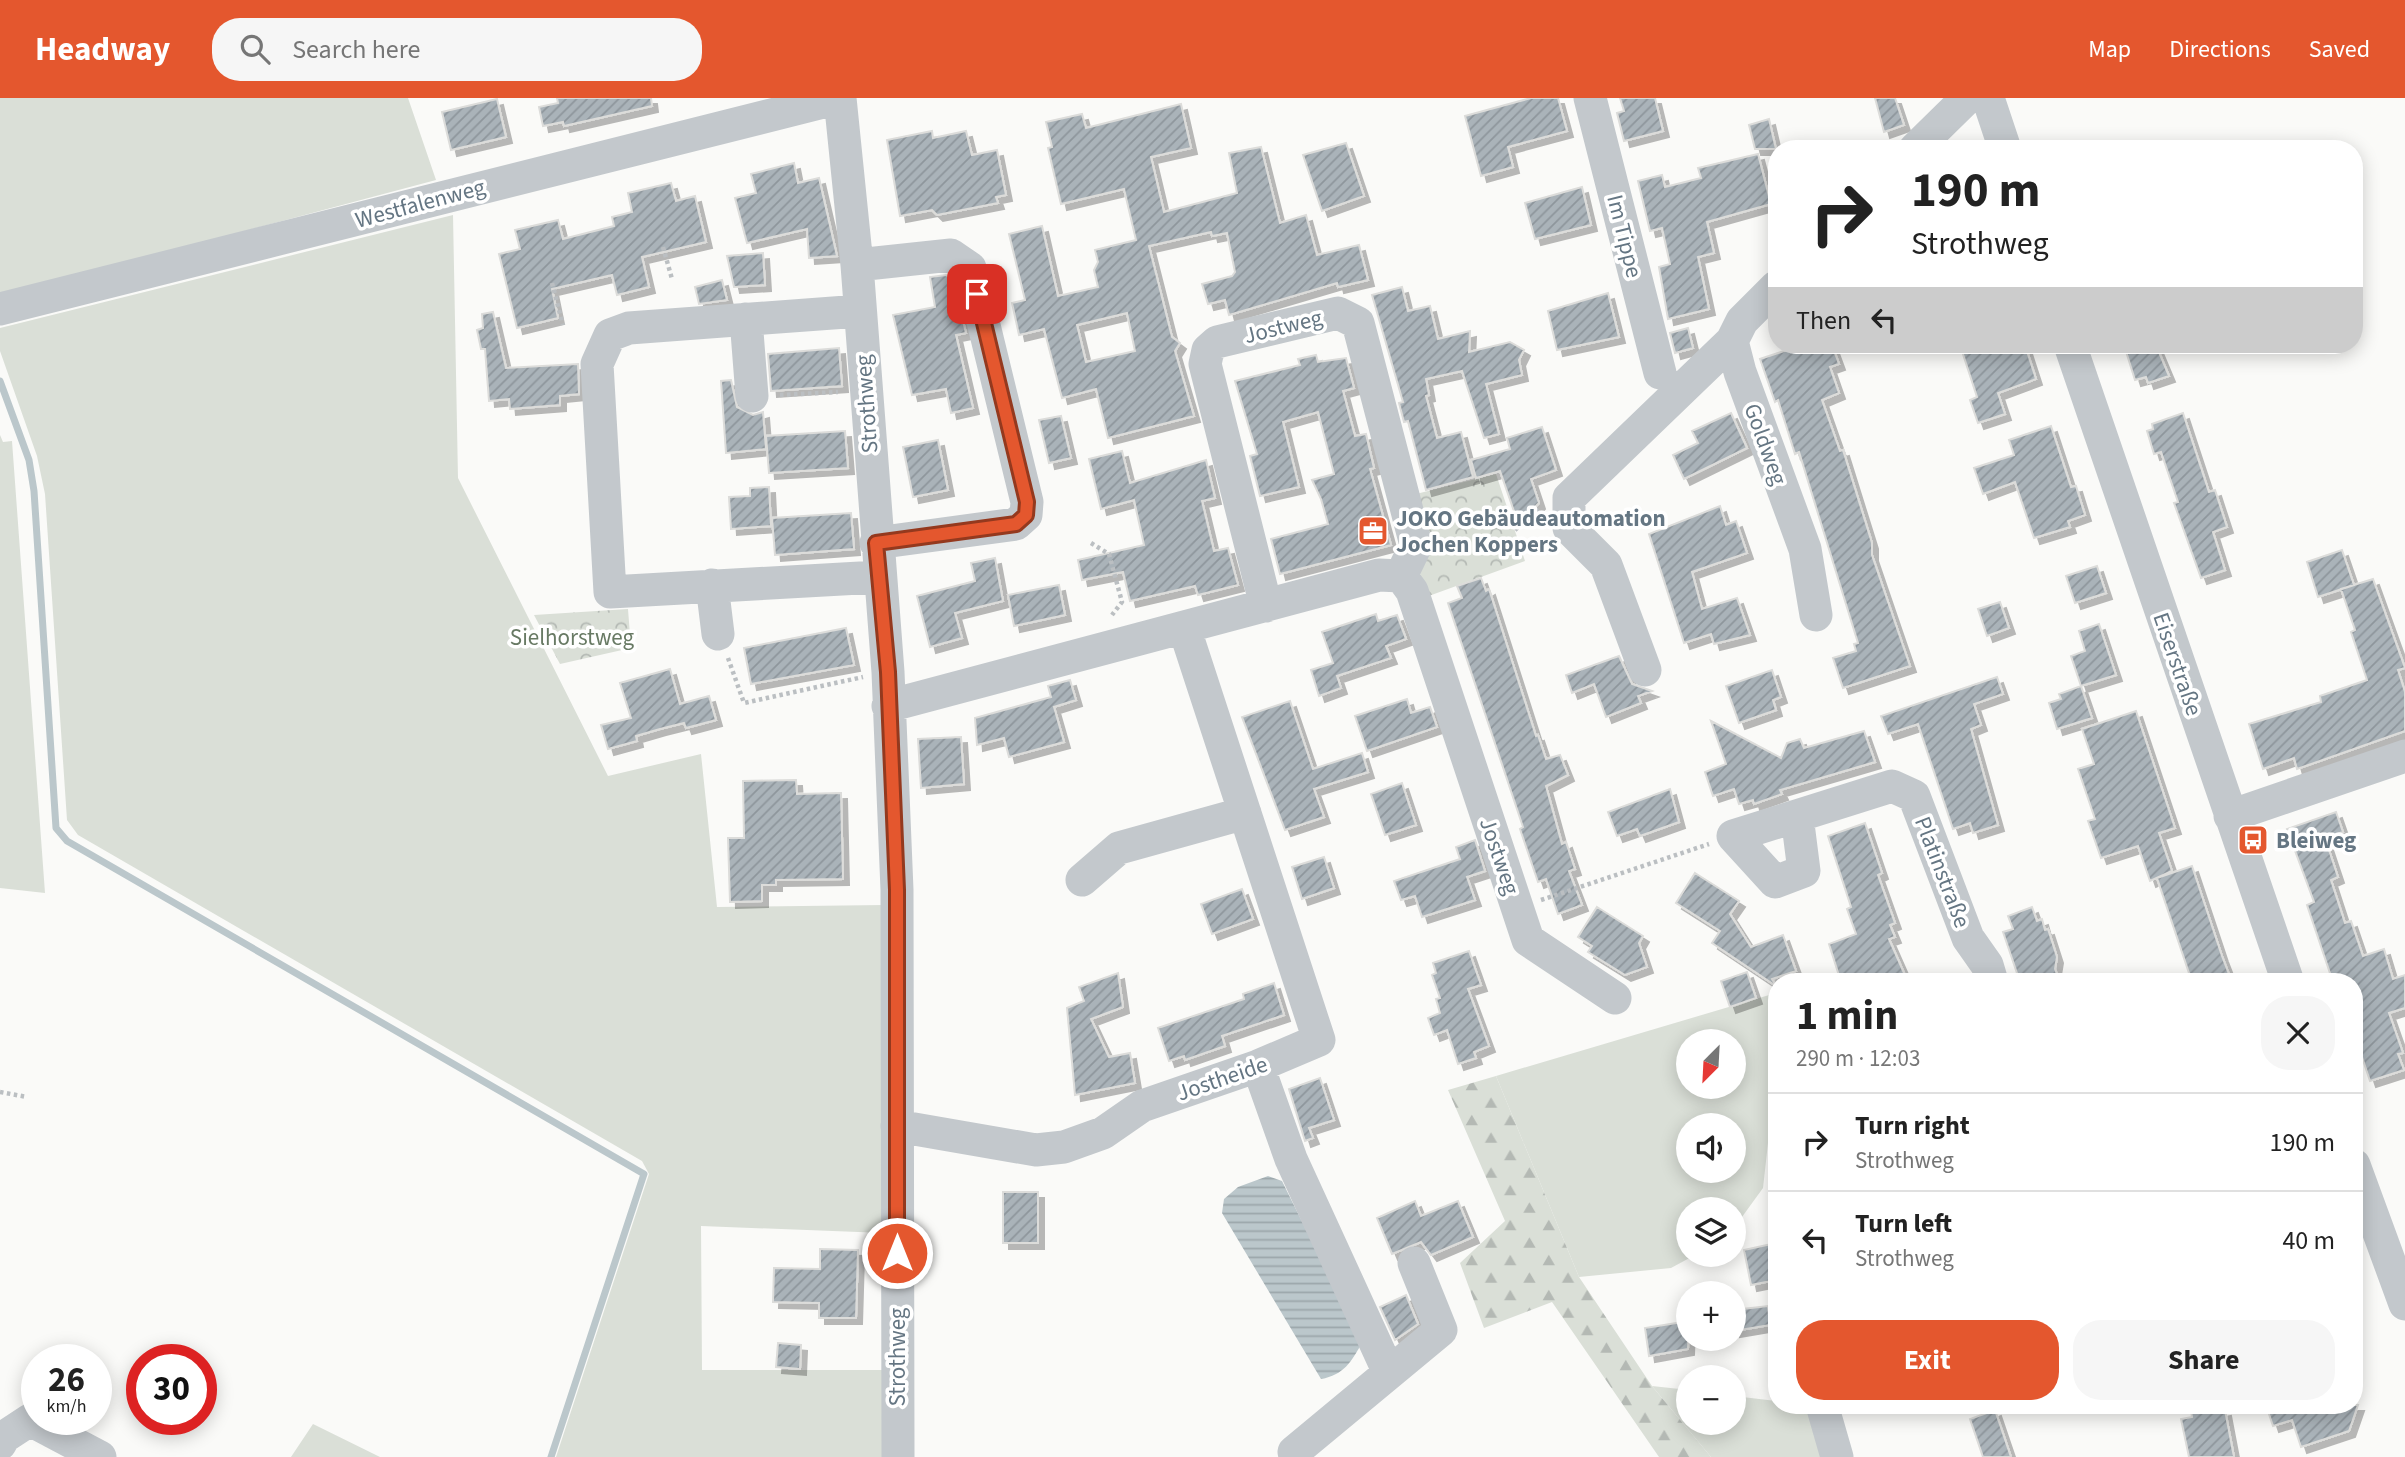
<!DOCTYPE html>
<html lang="en">
<head>
<meta charset="utf-8">
<style>
	:root { --surface:#fff; --page:#f6f6f6; --text:#222; --muted:#767676; --line:#e0e0e0; --accent:#e4572e }
	body { margin:0; font-family:"Source Sans 3",sans-serif; background:var(--page); color:var(--text); height:100vh; display:flex; flex-direction:column; font-size:26px; white-space:nowrap }
	* { box-sizing:border-box; margin:0 }
	p { font-size:23px; color:var(--muted) }
	.icon { flex:none; width:38px; height:38px; fill:none; stroke:currentColor; stroke-width:2; stroke-linecap:round; stroke-linejoin:round }
	.map { position:relative; flex:1; overflow:hidden }
	.details { position:absolute; left:1768px; top:875px; width:595px; height:441px; display:flex; flex-direction:column; background:var(--surface); border-radius:28px; box-shadow:0 4px 18px #0003 }
	.details>* { flex:none }
	.banner { position:absolute; left:1768px; top:42px; width:595px; height:214px; border-radius:28px; box-shadow:0 4px 18px #0003; background:#fff; color:var(--text); overflow:hidden }
	.needle { width:46px; rotate:204deg }
	.tools { position:absolute; left:1676px; top:931px; display:grid; gap:14px }
	.tools a { display:grid; place-items:center; width:70px; height:70px; border-radius:50%; background:var(--surface); box-shadow:0 4px 18px #0003; font-size:35px }
	.speed { position:absolute; left:21px; top:1246px; display:flex; gap:14px; font-size:35px; font-weight:700; text-align:center }
	.speed>* { display:grid; place-content:center; width:91px; height:91px; border-radius:50%; background:var(--surface); box-shadow:0 4px 18px #0003; line-height:1 }
	.speed small { font-size:18px; font-weight:400 }
	.speed .limit { border:10px solid #d22; background:#fff; color:#111 }
	.pin { position:absolute; display:grid; place-items:center; width:60px; height:60px; color:#fff; margin:-30px; border-radius:14px; box-shadow:0 4px 10px #0006 }
	.me { position:absolute; width:77px; margin:-38px; rotate:0deg; stroke-linejoin:round; filter:drop-shadow(0 0 5px #0008) }
	.turn { display:flex; align-items:center; gap:24px; height:147px; padding:0 28px; font-size:32px }
	.turn .icon { width:91px; height:91px; stroke-width:2.5 }
	.turn b { display:block; font-size:49px; line-height:60px }
	.then { display:flex; align-items:center; height:66px; padding:0 28px; background:#0003; gap:14px; font-size:26px }
	.round { display:grid; place-items:center; flex:none; width:74px; height:74px; border-radius:28px; background:var(--page) }
	.overview { display:flex; align-items:center; justify-content:space-between; height:119px; padding:0 28px }
	h1 { font-size:42px; font-weight:700; line-height:52px }
	.button { display:flex; gap:14px; margin-top:auto; padding:14px 28px }
	.button a { flex:1; height:80px; border-radius:28px; background:var(--accent); color:#fff; font-size:28px; font-weight:700; line-height:80px; text-align:center }
	.button a+a { background:var(--page); color:var(--text) }
	ul { padding:0; list-style:none }
	li { display:flex; align-items:center; gap:21px; height:98px; padding:0 28px; border-top:2px solid var(--line) }
	li div { flex:1 }
	li b { display:block; font-size:26px }
	li em { font-style:normal }
	header { display:flex; align-items:center; gap:42px; box-sizing:border-box; height:98px; padding:0 35px; background:var(--accent); color:#fff }
	header strong { font-size:33px }
	nav { display:flex; gap:38px; margin-inline-start:auto; font-size:24px }
	.search { width:490px; height:63px; background:var(--page); display:flex; align-items:center; gap:18px; box-sizing:border-box; padding:0 24px; border-radius:28px; color:var(--muted); font-size:26px }
	.map>svg:first-child { display:block }
	.grass { fill:#dadfd7; fill-rule:evenodd }
	.forest { fill:url(#forest-firs) }
	.park { fill:url(#park-crowns) }
	.water { fill:url(#water-rules) }
	.lines { fill:none; stroke-linecap:round; stroke-linejoin:round }
	.stream { stroke:#bbc7cb; stroke-width:7 }
	.building { fill:url(#building-hatch); stroke:#dcdcda; stroke-width:2; fill-rule:evenodd; filter:url(#shadow) }
	.path { stroke:#bbbfc2; stroke-width:4.5; stroke-dasharray:3.5 3.5; stroke-linecap:butt }
	.minor { stroke:#c3c8cc; stroke-width:33 }
	.route-casing { stroke:#94391e; stroke-width:18 }
	.route { stroke:#e4572e; stroke-width:12 }
	.labels { text-anchor:middle; stroke-width:7; stroke-linejoin:round; paint-order:stroke }
	.street-label { font-size:23px; fill:#657683; stroke:#fff }
	.poi-label { font-size:23px; font-weight:bold; fill:#657683; stroke:#fff; text-anchor:start }
	.park-label { font-size:23px; fill:#687a64; stroke:#fff }
</style>
</head>
<body>
<header>
<strong>Headway</strong>
<div class="search"><svg class="icon" aria-label="search" viewBox="0 0 24 24"><circle cx="10" cy="10" r="6"/><path d="M15 15l6 6"/></svg>Search here</div>
<nav><a>Map</a><a>Directions</a><a>Saved</a></nav>
</header>
<div class="map">
<svg width="2405" height="1359" viewBox="0 0 2405 1359">
	<defs>
		<pattern id="forest-firs" width="22" height="20" patternUnits="userSpaceOnUse" patternTransform="scale(1.75)"><rect width="22" height="20" fill="#dadfd7"/><path d="M5 1l3.5 6h-7zM16 11l3.5 6h-7z" fill="#b4b9b4"/></pattern>
		<pattern id="park-crowns" width="20" height="18" patternUnits="userSpaceOnUse" patternTransform="scale(1.75)"><rect width="20" height="18" fill="#dadfd7"/><path d="M2 6a3 3 0 1 1 6 0M12 15a3 3 0 1 1 6 0" fill="none" stroke="#b4b9b4"/></pattern>
		<pattern id="water-rules" width="6" height="5" patternUnits="userSpaceOnUse" patternTransform="scale(1.75)"><rect width="6" height="5" fill="#bbc7cb"/><path d="M0 2.5h6" fill="none" stroke="#9ca6aa"/></pattern>
		<pattern id="building-hatch" width="6" height="6" patternUnits="userSpaceOnUse" patternTransform="scale(1.75)"><rect width="6" height="6" fill="#aab3b9"/><path d="M-1 1l2-2M0 6l6-6M5 7l2-2" fill="none" stroke="#8e969c"/></pattern>
		<filter id="shadow"><feDropShadow dx="6" dy="6" stdDeviation="0" flood-color="#0004"/></filter>
	</defs>
	<rect width="100%" height="100%" fill="#fafaf8"/>
	<path class="grass" d="M0 0H408L436 82 0 198Z
		M453 117 458 380 608 678 701 656 717 809 884 807V1135L701 1128 702 1272H884L883 1359H556L649 1076 642 1063 78 737 67 722 45 396 37 358 0 253V230Z
		M0 337 3 344 12 343 45 795 0 790Z
		M1776 895V1034L1769 1036 1763 1090 1734 1130V1111H1689V1157H1695L1671 1170 1579 1179 1496 978ZM1689 943H1734V989H1689ZM1689 1027H1734V1073H1689Z
		M1652 1288 1689 1292V1325H1734V1298L1776 1303V1307H1813L1828 1359H1711Z
		M313 1326 380 1359H291Z"/>
	<path class="forest" d="M1496 978 1579 1179 1652 1288 1711 1359H1659L1552 1204 1484 1230 1460 1165 1505 1123 1448 992Z"/>
	<path class="park" d="M1496 376 1525 463 1426 499 1417 475 1416 396Z
		M628 511 631 550 560 566 534 517Z"/>
	<path class="water" d="M1268 1078 1282 1083 1362 1245C1351 1264 1344 1277 1321 1281L1222 1115 1224 1101 1238 1089Z"/>
	<g class="lines">
		<path class="stream" d="M0 283 29 362 34 393 56 730 67 743 644 1076 551 1359"/>
	</g>
	<path class="building" d="M557 0H651L652 8 564 28 563 24 543 28 539 9 558 5Z
		M1531 0H1558L1567 33 1508 49 1513 69 1481 78 1465 18Z
		M1620 0H1655L1663 33 1624 43 1617 15 1624 13Z
		M1875 0H1895L1904 27 1884 34Z
		M497 1 506 39 451 52 442 14Z
		M1181 6 1191 50 1151 59 1164 114 1237 95 1229 55 1261 49 1280 125 1306 117 1317 157 1359 147 1368 182 1338 189 1337 185 1229 217 1225 202 1208 206 1202 186 1232 178 1235 174 1227 135 1212 138 1211 134 1149 148 1172 239 1180 245 1175 253 1194 318 1108 340 1096 291 1062 300 1044 231 1019 237 1012 205 1025 202 1009 136 1042 128 1058 198 1098 189 1094 172 1098 164 1095 152 1136 142 1124 91 1061 106 1048 50 1052 49 1046 24 1082 16 1086 30ZM1127 215 1135 253 1086 264 1077 227Z
		M1769 21 1776 51H1755L1749 27Z
		M932 33 933 40 966 33 972 57 997 52 1006 97 996 99 998 105 937 117 932 112 900 118 887 42Z
		M1346 45 1364 98 1322 113 1303 57Z
		M1758 56 1771 106 1707 124 1714 155 1698 159 1709 211 1668 221 1659 169 1670 166 1662 130 1650 133 1638 83 1662 77 1665 89 1701 80 1698 70Z
		M794 65 798 85 819 80 837 158 809 160 807 131 747 145 735 100 756 95 751 76Z
		M671 85 676 103 695 98 706 144 642 159 649 189 617 197 612 177 552 191 558 220 517 230 499 156 520 151 515 132 558 122 563 141 614 128 612 119 632 114 628 95Z
		M1582 89 1591 127 1535 141 1525 105Z
		M763 155 765 187 734 189 727 158Z
		M946 177 953 182 966 235 956 237 973 310 951 315 946 291 912 297 893 217 935 209 930 179Z
		M722 182 727 202 699 206 695 189Z
		M1402 189 1408 213 1430 208 1438 241 1470 233 1469 254 1510 244 1524 252 1519 262 1522 277 1486 286 1499 336 1484 340 1462 273 1426 281 1429 297 1426 298 1437 340 1461 334 1473 379 1426 392 1408 323 1404 324 1399 305 1403 304 1372 197Z
		M1608 195 1619 239 1557 252 1548 213Z
		M493 214 506 270 578 266 579 296 560 298V307L510 311 509 301 489 303 485 251H481L477 232 483 230 482 216Z
		M1688 230 1693 250 1675 255 1670 235Z
		M1802 247H1832L1839 266 1830 269 1839 295 1822 302 1840 353 1843 352 1872 445V457L1910 568 1843 590 1833 560 1856 553 1854 546 1858 545 1799 354 1795 356 1778 302 1775 304 1760 261Z
		M1960 247H2025L2036 281 1998 295 2005 316 1978 325 1970 302 1977 299Z
		M2124 247H2156L2169 278 2148 285 2146 279 2135 282Z
		M839 250 842 288 771 293 768 256Z
		M1316 257 1318 264 1346 260 1354 290 1343 293 1355 338 1366 336 1374 370 1370 371 1391 447 1280 476 1271 441 1328 426 1321 401 1312 382 1334 376 1318 314 1283 324 1299 389 1260 398 1250 358 1257 356 1235 283 1300 267 1298 261Z
		M731 282 737 309 753 317 763 314 766 351 726 355 721 283Z
		M1731 315 1747 350 1684 381 1673 357 1698 345 1692 333Z
		M2183 315 2209 394 2215 392 2227 429 2213 434 2225 472 2201 480 2174 405 2178 404 2161 354 2154 356 2147 333 2153 331 2152 326Z
		M1061 318 1071 360 1049 365 1039 322Z
		M2051 328 2071 389 2076 388 2085 417 2068 423 2070 429 2034 440 2015 384 1983 396 1974 370 2014 357 2009 342Z
		M1542 329 1556 372 1531 381 1539 405 1529 415 1516 419 1500 373 1476 380 1471 362 1510 351 1507 340Z
		M845 333 848 370 769 375 766 338Z
		M938 342 948 392 913 399 903 349Z
		M1122 353 1130 385 1206 362 1215 400 1202 403 1214 453 1228 450 1238 487 1198 497 1195 488 1130 503 1123 474 1082 482 1078 462 1144 447 1134 402 1101 411 1089 361Z
		M769 389 771 428 731 431 729 399 750 398V390Z
		M1720 408 1726 427 1736 423 1747 455 1692 474 1702 511 1737 500 1750 537 1714 546 1711 536 1684 545 1649 436Z
		M851 415 854 451 775 457 772 420Z
		M2342 452 2354 487 2318 499 2307 464Z
		M995 460 1003 503 955 515 962 540 930 549 917 498 975 483 971 465Z
		M2097 468 2106 495 2075 505 2066 478Z
		M1481 480 1486 493 1489 491 1536 638 1538 637 1546 661 1560 657 1568 677 1546 688 1562 746 1566 744 1575 771 1569 773 1582 807 1558 816 1546 781 1538 784 1520 731 1523 729 1448 505 1462 500 1457 488Z
		M2373 481 2405 570 2398 572 2405 594V633L2297 671 2294 660 2263 671 2249 626 2321 604 2320 598 2367 582 2351 534 2355 532 2341 491Z
		M1059 487 1065 517 1014 528 1008 497Z
		M2000 504 2009 530 1987 538 1978 511Z
		M1376 516 1378 523 1397 517 1406 541 1386 548 1391 560 1337 578 1341 590 1319 598 1311 572 1333 565 1322 534Z
		M2099 526 2116 577 2081 588 2071 558 2085 553 2079 533Z
		M846 530 854 567 751 586 744 550Z
		M1619 558 1632 586 1652 593 1638 598 1641 605 1606 619 1594 586 1572 595 1566 577Z
		M670 571 680 606 709 598 716 622 686 630 684 625 660 631 636 638 637 643 608 651 601 627 631 620 620 585Z
		M1772 572 1781 599 1773 602 1776 612 1739 625 1726 588Z
		M1997 579 2003 596 1974 606 1981 627 1971 631 1998 727 1973 735 1970 725 1953 731 1918 626 1888 636 1881 618Z
		M1070 582 1076 602 1054 609 1064 644 1009 659 1004 640 977 647 975 620 1051 599 1048 588Z
		M2081 588 2092 620 2057 631 2049 605 2061 601 2059 596Z
		M1407 601 1411 615 1430 609 1437 629 1367 653 1355 618Z
		M1290 603 1313 671 1362 655 1368 674 1314 691 1324 719 1285 732 1242 619Z
		M2136 613 2175 730 2159 735 2172 773 2150 783 2138 748 2101 760 2088 723 2095 721 2078 671 2094 666 2082 631Z
		M1711 623 1781 660 1787 645 1800 641 1804 650 1864 633 1875 664 1780 692 1782 696 1754 706 1753 702 1739 706 1734 691 1713 698 1705 674 1726 666Z
		M961 639 964 686 921 690 918 641Z
		M796 682 797 696 841 695 843 781 776 782V787H762V803L730 804 728 740H744L743 683Z
		M1402 685 1416 727 1385 737 1371 696Z
		M1670 691 1679 724 1640 738 1637 731 1617 738 1608 714Z
		M2336 714 2343 734 2325 740 2338 779 2331 782 2345 825 2351 823 2363 858 2384 851 2393 881 2405 877V910L2389 915 2403 955 2398 956 2404 972 2370 983 2354 935V884H2333L2307 807 2314 804 2287 731Z
		M1865 725 1882 775 1878 777 1895 825 1890 827 1895 839 1889 841 1908 884H1841L1829 846 1856 836 1847 811 1851 809 1828 738Z
		M1475 742 1485 773 1467 779 1475 802 1422 819 1415 798 1401 802 1394 783 1460 761 1456 749Z
		M1324 759 1334 790 1302 801 1292 769Z
		M2192 768 2222 858 2232 884H2192L2157 780Z
		M1695 775 1739 803 1730 816 1751 849 1783 837 1796 873 1772 881 1776 888 1712 845 1720 833 1676 805Z
		M1242 791 1253 821 1212 836 1201 806Z
		M1597 809 1643 838 1639 845 1647 869 1625 877 1588 854 1592 848 1578 839Z
		M2032 809 2037 823 2042 821 2045 832 2048 831 2057 859 2055 871 2060 884H2020L2003 834 2013 831 2008 818Z
		M1469 853 1481 887 1468 891 1489 948 1474 954 1476 960 1458 966 1447 932 1434 937 1428 920 1440 915 1436 901 1440 900 1432 877 1436 875 1433 865Z
		M1747 874 1756 900 1730 909 1721 883Z
		M1118 875 1123 909 1091 921 1109 959 1130 955 1135 985 1075 997 1067 910 1084 903 1079 889Z
		M1274 885 1284 917 1222 938 1225 948 1185 962 1184 958 1169 963 1158 930 1244 901 1243 896Z
		M1320 980 1334 1022 1309 1030 1313 1040 1305 1043 1289 991Z
		M1003 1094H1038V1145H1003Z
		M1415 1103 1421 1118 1458 1103 1473 1139 1431 1157 1421 1144 1392 1156 1377 1120Z
		M1776 1145V1182L1751 1187 1744 1152Z
		M820 1151 858 1152 856 1220H819V1205L773 1204 774 1170 820 1171Z
		M1406 1197 1418 1226 1395 1242 1380 1209Z
		M1768 1208 1770 1227 1734 1233V1212Z
		M1689 1223 1688 1251 1649 1258 1645 1230Z
		M778 1245 801 1247 800 1271 776 1269Z
		M2190 1307H2213L2214 1314 2225 1312 2234 1359H2189L2181 1321 2192 1319Z
		M2266 1307H2358L2349 1333 2301 1349 2292 1322 2273 1328Z
		M1995 1312 2011 1359H1983L1970 1321Z"/>
	<g class="lines">
		<path class="path" d="M663 149 672 181
			M552 185 563 227
			M780 297 838 294
			M1515 432 1541 409
			M1091 445 1109 456 1122 504 1112 517
			M728 560 744 605 863 579
			M1541 802 1709 746
			M0 994 27 999"/>
		<path class="minor" d="M840 0 857 167 888 574 897 792 898 1359
			M1590 0 1660 275
			M1988 0 2005 51
			M1915 51 1967 0
			M857 167 951 157 970 170 1027 404 1026 417 1016 426 876 445
			M1776 189 1742 223 1732 243 1740 274 1805 451 1816 517
			M0 211 839 0
			M860 213 629 230 610 237 597 266 610 494 878 479
			M746 221 752 298
			M2070 247 2288 884
			M712 487 718 536
			M1266 508 1205 266 1208 252 1217 244 1338 215 1358 225 1416 447 1401 478 1412 493 1528 842 1615 900
			M1645 572 1606 467 1569 430V400L1732 243
			M888 608 1379 477 1401 478
			M1797 718 1804 773 1775 784 1733 738 1892 688 1914 698 1968 840 1987 867 1992 884
			M2230 718 2405 658
			M1082 782 1119 750 1245 715
			M1258 968 1291 1061 1389 1275
			M897 1028 1036 1052 1064 1049 1103 1035 1142 1008 1258 968 1319 942 1184 529
			M2354 1067 2405 1206
			M1822 1307 1837 1359
			M0 1346 4 1339 30 1322 100 1359
			M1294 1354 1441 1232 1414 1165"/>
	</g>
	<g class="lines">
		<g class="route-casing">
			<path id="route" d="M897 1155V792L888 574 876 445 1016 426 1026 417 1027 404 977 196"/>
		</g>
		<use href="#route" class="route"/>
	</g>
	<defs>
		<g id="office-square" transform="scale(1.575)"><rect x="-9" y="-9" width="18" height="18" rx="4" fill="#e4572e" stroke="#fff"/><path d="M-6-3h4V-5.5h4V-3h4V5H-6ZM-1-4.5V-3h2v-1.5ZM-6 0V1H6V0Z" fill="#fff"/></g>
		<g id="bus-square" transform="scale(1.575)"><rect x="-9" y="-9" width="18" height="18" rx="4" fill="#e4572e" stroke="#fff"/><path d="M-5-6H5V4H4V6H2V4H-2V6H-4V4H-5ZM-3.5-4V0h7V-4ZM-3.5 1.2v1.5H-2V1.2ZM2 1.2v1.5H3.5V1.2Z" fill="#fff"/></g>
	</defs>
	<g fill-rule="evenodd">
		<use href="#office-square" x="1373" y="433"/>
		<use href="#bus-square" x="2253" y="742"/>
	</g>
	<g class="labels">
		<g class="street-label">
			<text transform="translate(420 105) rotate(-15)" y="8">Westfalenweg</text>
			<text transform="translate(1625 138) rotate(76)" y="8">Im Tippe</text>
			<text transform="translate(1283 228) rotate(-14)" y="8">Jostweg</text>
			<text transform="translate(866 306) rotate(-94)" y="8">Strothweg</text>
			<text transform="translate(1766 346) rotate(70)" y="8">Goldweg</text>
			<text transform="translate(2178 566) rotate(71)" y="8">Eiserstraße</text>
			<text transform="translate(1500 758) rotate(71)" y="8">Jostweg</text>
			<text transform="translate(1943 774) rotate(69)" y="8">Platinstraße</text>
			<text transform="translate(1222 980) rotate(-19)" y="8">Jostheide</text>
			<text transform="translate(897 1259) rotate(-90)" y="8">Strothweg</text>
		</g>
		<g class="poi-label">
			<text x="1396" y="428">JOKO Gebäudeautomation<tspan x="1396" dy="26">Jochen Koppers</tspan></text>
			<text x="2276" y="750">Bleiweg</text>
		</g>
		<g class="park-label">
			<text x="572" y="547">Sielhorstweg</text>
		</g>
	</g>
</svg>
<div class="tools">
<a><svg class="needle" viewBox="-14 -14 28 28"><path d="M0-13l5 13h-10z" fill="#e53935"/><path d="M0 13l5-13h-10z" fill="#767676"/></svg></a>
<a><svg class="icon" aria-label="sound" viewBox="0 0 24 24"><path d="M4 9h4l5-4v14l-5-4H4zM17 9q2 3 0 6"/></svg></a>
<a><svg class="icon" aria-label="layers" viewBox="0 0 24 24"><path d="M12 4l9 5-9 5-9-5zM3 14l9 5 9-5"/></svg></a>
<a>+</a>
<a>−</a>
</div>
<div class="speed"><div>26<small>km/h</small></div><div class="limit">30</div></div>
<div class="pin" style="left:977px;top:196px;background:#d93025"><svg class="icon" aria-label="arrive" viewBox="0 0 24 24"><path d="M6 21V4h12l-3 4 3 4H6"/></svg></div>
<svg class="me" style="left:897px;top:1155px" viewBox="-20 -20 40 40"><circle r="17" fill="#e4572e" stroke="#fff" stroke-width="3"/><path d="M0-11L8 9 0 5-8 9z" fill="#fff"/></svg>
<div class="banner">
<div class="turn"><svg class="icon" aria-label="right" viewBox="0 0 24 24"><path d="M7 20v-9h11M14 6l5 5-5 5"/></svg><div><b>190 m</b>Strothweg</div></div>
<div class="then">Then<svg class="icon" aria-label="left" viewBox="0 0 24 24"><path d="M17 20v-9H6M10 6l-5 5 5 5"/></svg></div>
</div>
<section class="details">
<div class="overview"><div><h1>1 min</h1><p>290 m · 12:03</p></div><a class="round"><svg class="icon" aria-label="close" viewBox="0 0 24 24"><path d="M6 6l12 12M18 6L6 18"/></svg></a></div>
<ul>
<li><svg class="icon" aria-label="right" viewBox="0 0 24 24"><path d="M7 20v-9h11M14 6l5 5-5 5"/></svg><div><b>Turn right</b><p>Strothweg</p></div><em>190 m</em></li>
<li><svg class="icon" aria-label="left" viewBox="0 0 24 24"><path d="M17 20v-9H6M10 6l-5 5 5 5"/></svg><div><b>Turn left</b><p>Strothweg</p></div><em>40 m</em></li>
</ul>
<div class="button"><a>Exit</a><a>Share</a></div>
</section>
</div>
</body>
</html>
